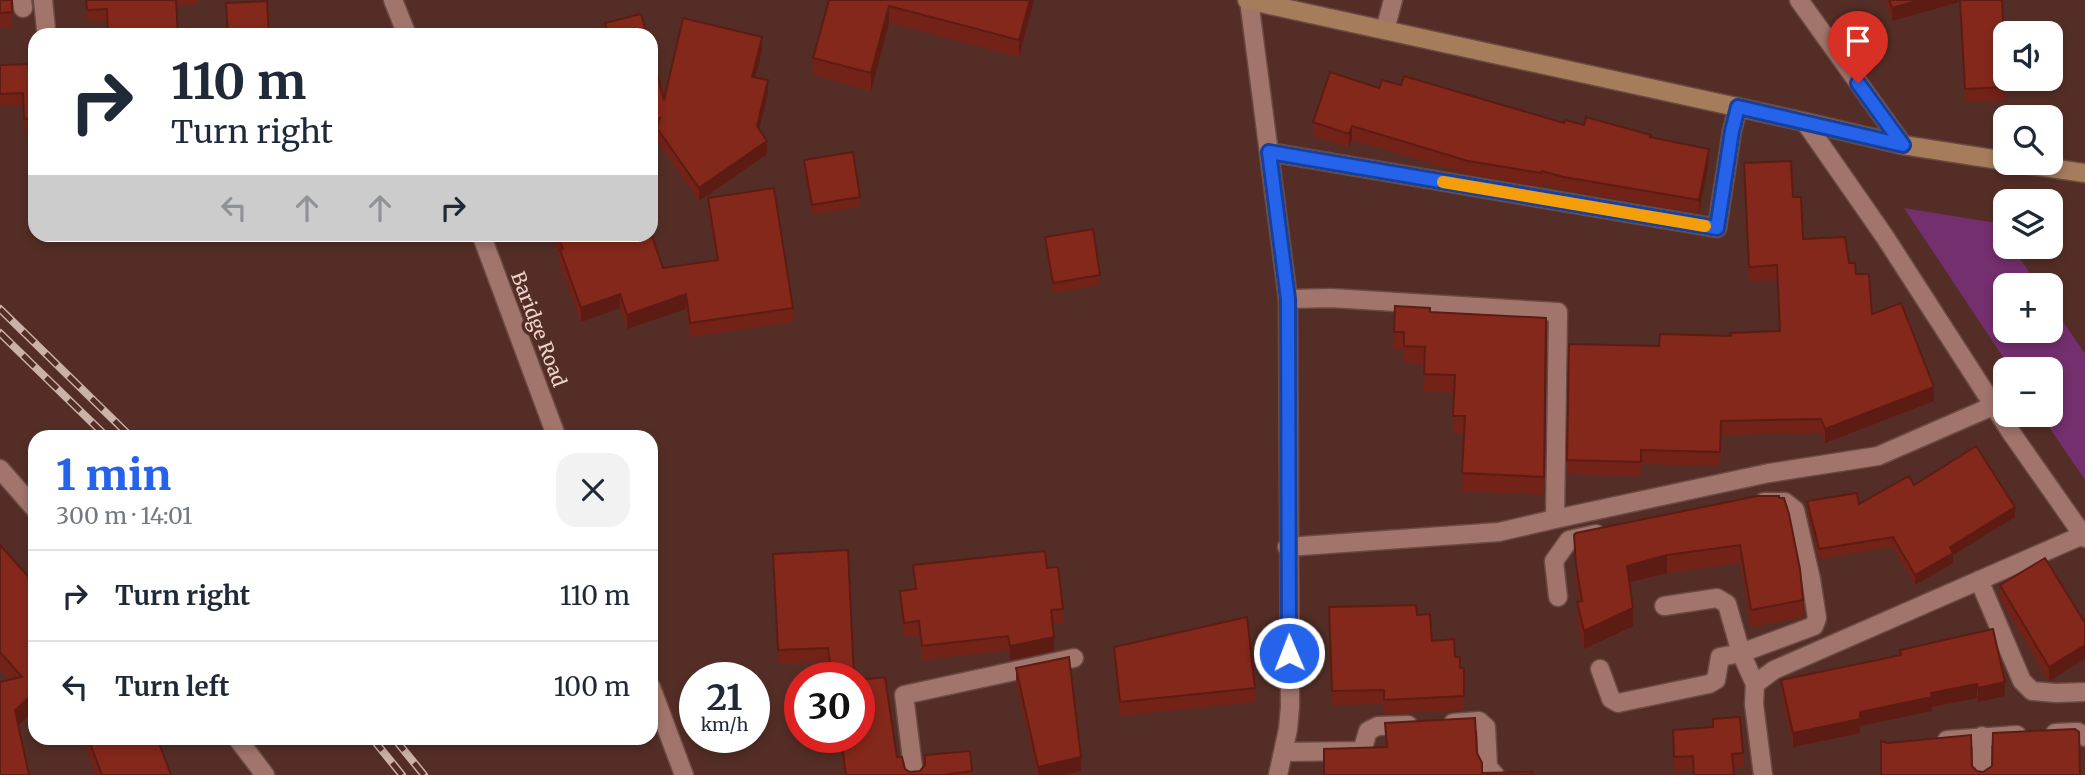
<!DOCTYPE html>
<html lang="en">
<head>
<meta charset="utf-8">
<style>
	:root { --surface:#fff; --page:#f2f2f3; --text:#1f2937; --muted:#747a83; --line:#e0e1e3; --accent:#2563eb }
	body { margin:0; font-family:Merriweather,serif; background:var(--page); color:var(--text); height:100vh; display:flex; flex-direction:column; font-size:26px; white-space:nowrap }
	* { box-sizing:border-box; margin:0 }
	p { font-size:23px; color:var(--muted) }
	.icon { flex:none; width:38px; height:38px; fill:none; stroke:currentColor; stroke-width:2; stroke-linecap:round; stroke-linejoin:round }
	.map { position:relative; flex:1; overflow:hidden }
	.drawer { position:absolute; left:28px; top:430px; width:630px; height:315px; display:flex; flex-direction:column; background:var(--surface); border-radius:21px; box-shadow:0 4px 10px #0003 }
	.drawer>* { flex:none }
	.banner { position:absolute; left:28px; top:28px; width:630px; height:214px; border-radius:21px; box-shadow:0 4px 10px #0003; background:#fff; color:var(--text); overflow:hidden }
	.controls { position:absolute; left:1993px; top:21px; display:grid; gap:14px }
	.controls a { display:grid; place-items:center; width:70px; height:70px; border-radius:14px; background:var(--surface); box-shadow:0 4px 10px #0003; font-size:35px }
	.speed { position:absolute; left:679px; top:662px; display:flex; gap:14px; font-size:35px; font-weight:700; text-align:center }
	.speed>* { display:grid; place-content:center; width:91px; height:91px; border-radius:50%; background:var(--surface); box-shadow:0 4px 10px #0003; line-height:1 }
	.speed small { font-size:18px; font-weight:400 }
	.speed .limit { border:10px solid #d22; background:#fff; color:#111 }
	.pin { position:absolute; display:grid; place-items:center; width:60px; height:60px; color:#fff; margin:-72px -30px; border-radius:50% 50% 50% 0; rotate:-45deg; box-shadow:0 0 7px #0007 }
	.pin .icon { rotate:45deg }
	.me { position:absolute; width:77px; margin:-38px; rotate:359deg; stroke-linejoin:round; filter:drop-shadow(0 0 5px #0008) }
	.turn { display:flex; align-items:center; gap:24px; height:147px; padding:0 28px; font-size:32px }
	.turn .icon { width:91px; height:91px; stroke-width:2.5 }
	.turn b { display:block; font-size:49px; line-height:60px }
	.lanes { display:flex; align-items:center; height:66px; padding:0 28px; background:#0003; justify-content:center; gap:35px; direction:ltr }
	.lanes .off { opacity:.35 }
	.round { display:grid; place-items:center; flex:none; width:74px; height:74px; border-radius:21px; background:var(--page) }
	.headline { display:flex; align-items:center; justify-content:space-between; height:119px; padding:0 28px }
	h1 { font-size:42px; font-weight:800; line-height:52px; color:var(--accent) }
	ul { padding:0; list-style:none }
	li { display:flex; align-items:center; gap:21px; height:91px; padding:0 28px; border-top:2px solid var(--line) }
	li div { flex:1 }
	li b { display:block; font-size:26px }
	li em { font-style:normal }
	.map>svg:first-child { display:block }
	.green { fill:#742f6e }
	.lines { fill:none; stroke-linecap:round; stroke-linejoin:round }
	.service-casing { stroke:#6b4a44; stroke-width:21 }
	.minor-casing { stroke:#6b4a44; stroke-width:21 }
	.secondary-casing { stroke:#6b4a44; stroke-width:21 }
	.service { stroke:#a2756c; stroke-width:18 }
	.minor { stroke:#a2756c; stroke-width:18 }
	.secondary { stroke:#a57d5b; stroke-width:18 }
	.rail-casing { stroke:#ccb0aa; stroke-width:8 }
	.rail { stroke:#542e26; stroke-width:5; stroke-dasharray:16; stroke-linecap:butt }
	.wall { fill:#722217 }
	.shaded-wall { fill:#5c1c13 }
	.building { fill:#84281b; stroke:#5c1c13; stroke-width:2 }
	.route-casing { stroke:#184099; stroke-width:18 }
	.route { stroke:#2563eb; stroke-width:12 }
	.slow { stroke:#f59e0b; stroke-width:12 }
	.labels { text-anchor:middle; stroke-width:7; stroke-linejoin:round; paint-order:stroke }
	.street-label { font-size:19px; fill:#eed4cf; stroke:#542e26 }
</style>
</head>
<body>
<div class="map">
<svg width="2085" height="775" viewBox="0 0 2085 775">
	<rect width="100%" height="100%" fill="#542e26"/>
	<path class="green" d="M1904 208 1996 223 2005 237 2006 247H2012L2038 285H2006V331H2051V304L2085 354V480L2041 415H2051V369H2011Z"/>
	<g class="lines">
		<g class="service-casing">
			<path id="service" d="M1555 519 1769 473 1878 456 1993 406
				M1287 547 1499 532 1555 519 1558 312 1331 298 1288 299"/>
		</g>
		<g class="minor-casing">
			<path id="minor" d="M22 0 23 8
				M43 0 46 29
				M393 0 407 35
				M1249 0 1288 299 1290 707 1288 729 1278 775
				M1799 0 1903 145
				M1385 30 1393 0
				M1805 122 1885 237 2010 431 2085 538
				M1269 152 1717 228 1732 131 1738 107
				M481 234 557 438
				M0 469 35 509
				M1979 580 2022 681 2032 691 2056 693 2085 692
				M1558 597 1554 561 1569 540 1596 534
				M1664 606 1717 598 1727 604 1741 653 1755 684
				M1600 669 1611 699 1618 703 1709 684 1716 680 1720 657 1741 653 1814 626 1817 618 1811 579 1795 510 1785 502H1764
				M651 687 684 775
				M1453 723 1479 721 1486 727 1488 767 1495 775
				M2055 733 2078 732 2085 737
				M1982 736V775
				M237 738 265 775
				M1947 740 2017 735
				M1283 752 1362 751 1368 731 1378 726 1408 725
				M914 775 904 695 1074 658
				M1763 775 1754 704 1755 684 1774 670 2083 535"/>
		</g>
		<g class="secondary-casing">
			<path id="secondary" d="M1247 0 1805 122 1903 145 2006 161
				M2016 163 2085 173"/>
		</g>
		<use href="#service" class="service"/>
		<use href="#minor" class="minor"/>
		<use href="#secondary" class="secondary"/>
		<g class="rail-casing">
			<path id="rail" d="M0 309 132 438
				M0 333 108 438
				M372 738 402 775
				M394 738 424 775"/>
		</g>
		<use href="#rail" class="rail"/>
	</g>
	<path class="wall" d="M0 0H12V27H0Z
		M85 0H198V4L176 6 178 35H108L107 21 87 22Z
		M829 0H1034L1019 57 889 23 871 91 813 75V58Z
		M1886 0H2002L2006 100 1965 102 1960 2 1892 21Z
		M762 50 755 78 768 93 759 129 767 154 699 201 657 141V132L651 133V52L664 100Z
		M35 64V130L24 131 23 105 0 106V65Z
		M1401 85 1564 123 1584 125 1651 137 1709 162 1699 213 1564 190 1542 184 1541 187 1468 174 1352 140 1349 147 1313 136V122L1379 88Z
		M804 160 860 197V207L812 214 804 170Z
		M1744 163 1793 197 1803 239 1849 263 1856 274 1872 314 1934 401 1825 443 1821 433 1721 435 1720 466 1641 464V476L1567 474 1569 344 1659 346 1731 336 1780 331 1777 280 1749 281Z
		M708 198 793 308V322L690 337 686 309 627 329 620 308 581 322 560 265V257L550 234H651L663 268 716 260 708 212Z
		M1045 237 1100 275V285L1053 293 1045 247Z
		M1430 312 1546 318 1544 495 1462 491 1464 434H1453L1454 393 1424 391 1425 365 1404 363V350L1394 349V332Z
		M1914 485 2015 517 1953 555V563L1915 585 1893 547 1819 559 1807 511V501L1859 504Z
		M1757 496 1803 600V617L1751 627 1740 563 1667 573 1630 583 1633 626 1584 649 1577 620V602H1579L1576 582 1574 535Z
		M0 545 35 584V710L18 725 9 680 0 670Z
		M773 554 854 677H830L828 661 778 664Z
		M913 565 1047 568 1063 609V623L1053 624 1054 651 1010 660 1008 650 922 660 919 636 904 637 900 605V591L914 589Z
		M2000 585 2085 623V659L2049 681 2000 599Z
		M1329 622 1432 641 1455 657 1460 668H1464V710L1384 714V704L1332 705Z
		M1114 647 1255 688V702L1120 716 1114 661Z
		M1900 650 2005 696 1978 702 1977 698 1932 707V711L1860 726V733L1793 747 1781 694V680L1900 655Z
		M1016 668 1081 771 1064 775H1037L1016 682Z
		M1713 719 1743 753V767L1733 768 1734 775H1693V770L1674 771 1673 730 1713 727Z
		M839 737H859L897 757 905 769 910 772 972 771V775H844Z
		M85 738H157L171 775H96L85 745Z"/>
	<path class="shaded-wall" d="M1030 0H1034L1019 57V40Z
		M1920 0H1960V2L1892 21V8Z
		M889 6V23L871 91V73Z
		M762 37V50L752 90V77Z
		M768 80V93L757 139V126Z
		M660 118 657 132 651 133V120Z
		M1352 126V140L1349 147V134Z
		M767 141V154L699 201V188Z
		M1709 149V162L1699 213V200Z
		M620 294V308L581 322V308Z
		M686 294V309L627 329V315Z
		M1934 387V401L1825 443V429Z
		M2015 507V517L1953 555V563L1915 585V575L1950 547Z
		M1667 555V573L1627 583V566Z
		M1633 608V626L1584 649V631Z
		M1054 637V651L1010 660V646Z
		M2085 645V659L2049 681V667Z
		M2005 682V696L1978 702V688Z
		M1977 684V698L1932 707V711L1860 726V733L1793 747V733L1860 712 1931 693Z
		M35 692V710L15 728V710Z
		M1081 757V771L1064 775H1038V767Z"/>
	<path class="building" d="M0 0H12V12L0 13Z
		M86 0H176L178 35H108L107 9 87 10Z
		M829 0H1030L1019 40 889 6 871 73 813 58Z
		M1889 0H1920L1892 8Z
		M1960 0H2002L2006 87 1965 89Z
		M267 1 269 35H228L226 3Z
		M641 14 647 35H608L605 23Z
		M683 18 762 37 752 77 768 80 757 126 767 141 699 188 657 128 660 118 651 120V52L664 100Z
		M35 64V118L24 119 23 93 0 94V65Z
		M1330 72 1379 88 1382 80 1401 85 1404 76 1564 123 1565 120 1584 125 1586 117 1651 135 1650 137 1709 149 1699 200 1564 177 1542 171 1541 173 1468 161 1352 126 1349 134 1313 122Z
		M853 152 860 197 812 205 804 160Z
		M1791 161 1793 197H1801L1803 239 1845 237 1849 263H1855L1856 274H1869L1872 314 1901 303 1934 387 1825 429 1821 419 1721 421 1720 452 1641 450V462L1567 460 1569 344 1659 346 1660 334 1731 336 1730 333 1780 331 1777 265 1749 267 1744 163Z
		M774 188 793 308 690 323 686 294 627 315 620 294 581 308 560 250 563 249 557 234H651V233L663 268 718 260 708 198Z
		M1093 229 1100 275 1053 283 1045 237Z
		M1395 306 1430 308V312L1546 318 1544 477 1462 473 1465 416H1453L1455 375 1424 374 1425 347 1404 346V332H1394Z
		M1976 446 2015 507 1950 547 1953 553 1915 575 1893 537 1819 549 1807 501 1857 493 1859 504 1909 476 1914 485Z
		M1757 496H1779V498H1784L1789 514 1800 569 1803 600 1751 610 1740 545 1667 555 1627 566 1633 608 1584 631 1577 602 1582 601 1576 565 1574 535 1576 533Z
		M0 545 35 584V692L15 710 29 775H0V682L22 677 0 652Z
		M848 550 854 677H832L828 648 778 650 773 554Z
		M1045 551 1047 568 1058 567 1063 609 1051 610 1054 637 1010 646 1008 636 922 646 919 621 904 623 900 591 916 589 913 565Z
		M2045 558 2085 623V645L2049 667 2000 585Z
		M1416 605 1417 615 1430 614 1432 641 1454 639 1455 657H1460V668H1464V696L1384 700V690L1332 691 1329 607Z
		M1247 617 1255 688 1120 702 1114 647Z
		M1993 629 2005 682 1978 688 1977 684 1931 693 1932 697 1860 712V719L1793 733 1781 680 1901 655 1900 650Z
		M1069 657 1081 757 1038 767 1016 668Z
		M885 677 897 757H902L905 769 910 772 920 771 925 765V755L970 751 972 771 943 775H846L841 737H859V680Z
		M1740 717 1743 753 1732 754 1734 775H1694L1693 756 1674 757 1673 730 1713 727V719Z
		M1475 718 1477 753 1482 763V773L1532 772V775H1324V749L1387 747 1385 723Z
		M2075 729 2079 732 2080 775H1881V741L1888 743 1971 735 1972 766 1977 771 1983 772 1992 766 1993 733Z
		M88 738H157L171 775H102Z"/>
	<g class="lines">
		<g class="route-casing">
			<path id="route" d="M1289 653 1288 299 1269 152 1717 228 1732 131 1738 107 1903 145 1858 83"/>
		</g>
		<use href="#route" class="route"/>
		<path class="slow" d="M1443 182 1705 226"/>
	</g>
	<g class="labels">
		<g class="street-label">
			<text transform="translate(539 329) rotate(69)" y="7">Baridge Road</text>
		</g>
	</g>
</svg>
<div class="controls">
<a><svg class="icon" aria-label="sound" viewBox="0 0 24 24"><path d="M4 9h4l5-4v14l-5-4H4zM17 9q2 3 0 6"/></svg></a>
<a><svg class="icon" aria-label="search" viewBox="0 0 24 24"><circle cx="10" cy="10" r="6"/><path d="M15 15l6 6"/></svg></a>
<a><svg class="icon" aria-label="layers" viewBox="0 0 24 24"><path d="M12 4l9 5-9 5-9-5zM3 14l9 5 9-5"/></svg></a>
<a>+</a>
<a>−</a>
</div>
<div class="speed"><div>21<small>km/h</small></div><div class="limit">30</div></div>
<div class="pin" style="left:1858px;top:83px;background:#d93025"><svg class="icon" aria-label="arrive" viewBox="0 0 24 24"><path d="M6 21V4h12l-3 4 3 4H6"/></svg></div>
<svg class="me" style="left:1289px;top:653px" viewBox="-20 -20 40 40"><circle r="17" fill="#2563eb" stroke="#fff" stroke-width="3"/><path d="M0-11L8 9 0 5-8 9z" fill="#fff"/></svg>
<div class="banner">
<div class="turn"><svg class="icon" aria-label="right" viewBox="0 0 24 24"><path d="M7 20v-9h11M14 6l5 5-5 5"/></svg><div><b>110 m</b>Turn right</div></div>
<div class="lanes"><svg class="icon off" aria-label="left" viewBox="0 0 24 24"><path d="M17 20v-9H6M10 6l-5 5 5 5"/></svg><svg class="icon off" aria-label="ahead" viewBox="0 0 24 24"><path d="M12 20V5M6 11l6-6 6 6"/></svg><svg class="icon off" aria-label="ahead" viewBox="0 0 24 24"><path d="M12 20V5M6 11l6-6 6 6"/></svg><svg class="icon" aria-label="right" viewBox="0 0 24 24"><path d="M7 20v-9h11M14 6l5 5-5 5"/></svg></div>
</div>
<section class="drawer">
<div class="headline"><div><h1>1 min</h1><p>300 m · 14:01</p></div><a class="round"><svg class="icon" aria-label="close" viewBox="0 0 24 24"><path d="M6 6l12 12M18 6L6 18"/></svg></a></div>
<ul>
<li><svg class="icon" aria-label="right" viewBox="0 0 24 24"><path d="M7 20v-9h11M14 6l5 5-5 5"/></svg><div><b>Turn right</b></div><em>110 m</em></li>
<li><svg class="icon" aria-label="left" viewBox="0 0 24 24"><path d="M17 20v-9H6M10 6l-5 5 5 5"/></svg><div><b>Turn left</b></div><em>100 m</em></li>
</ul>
</section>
</div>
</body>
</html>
